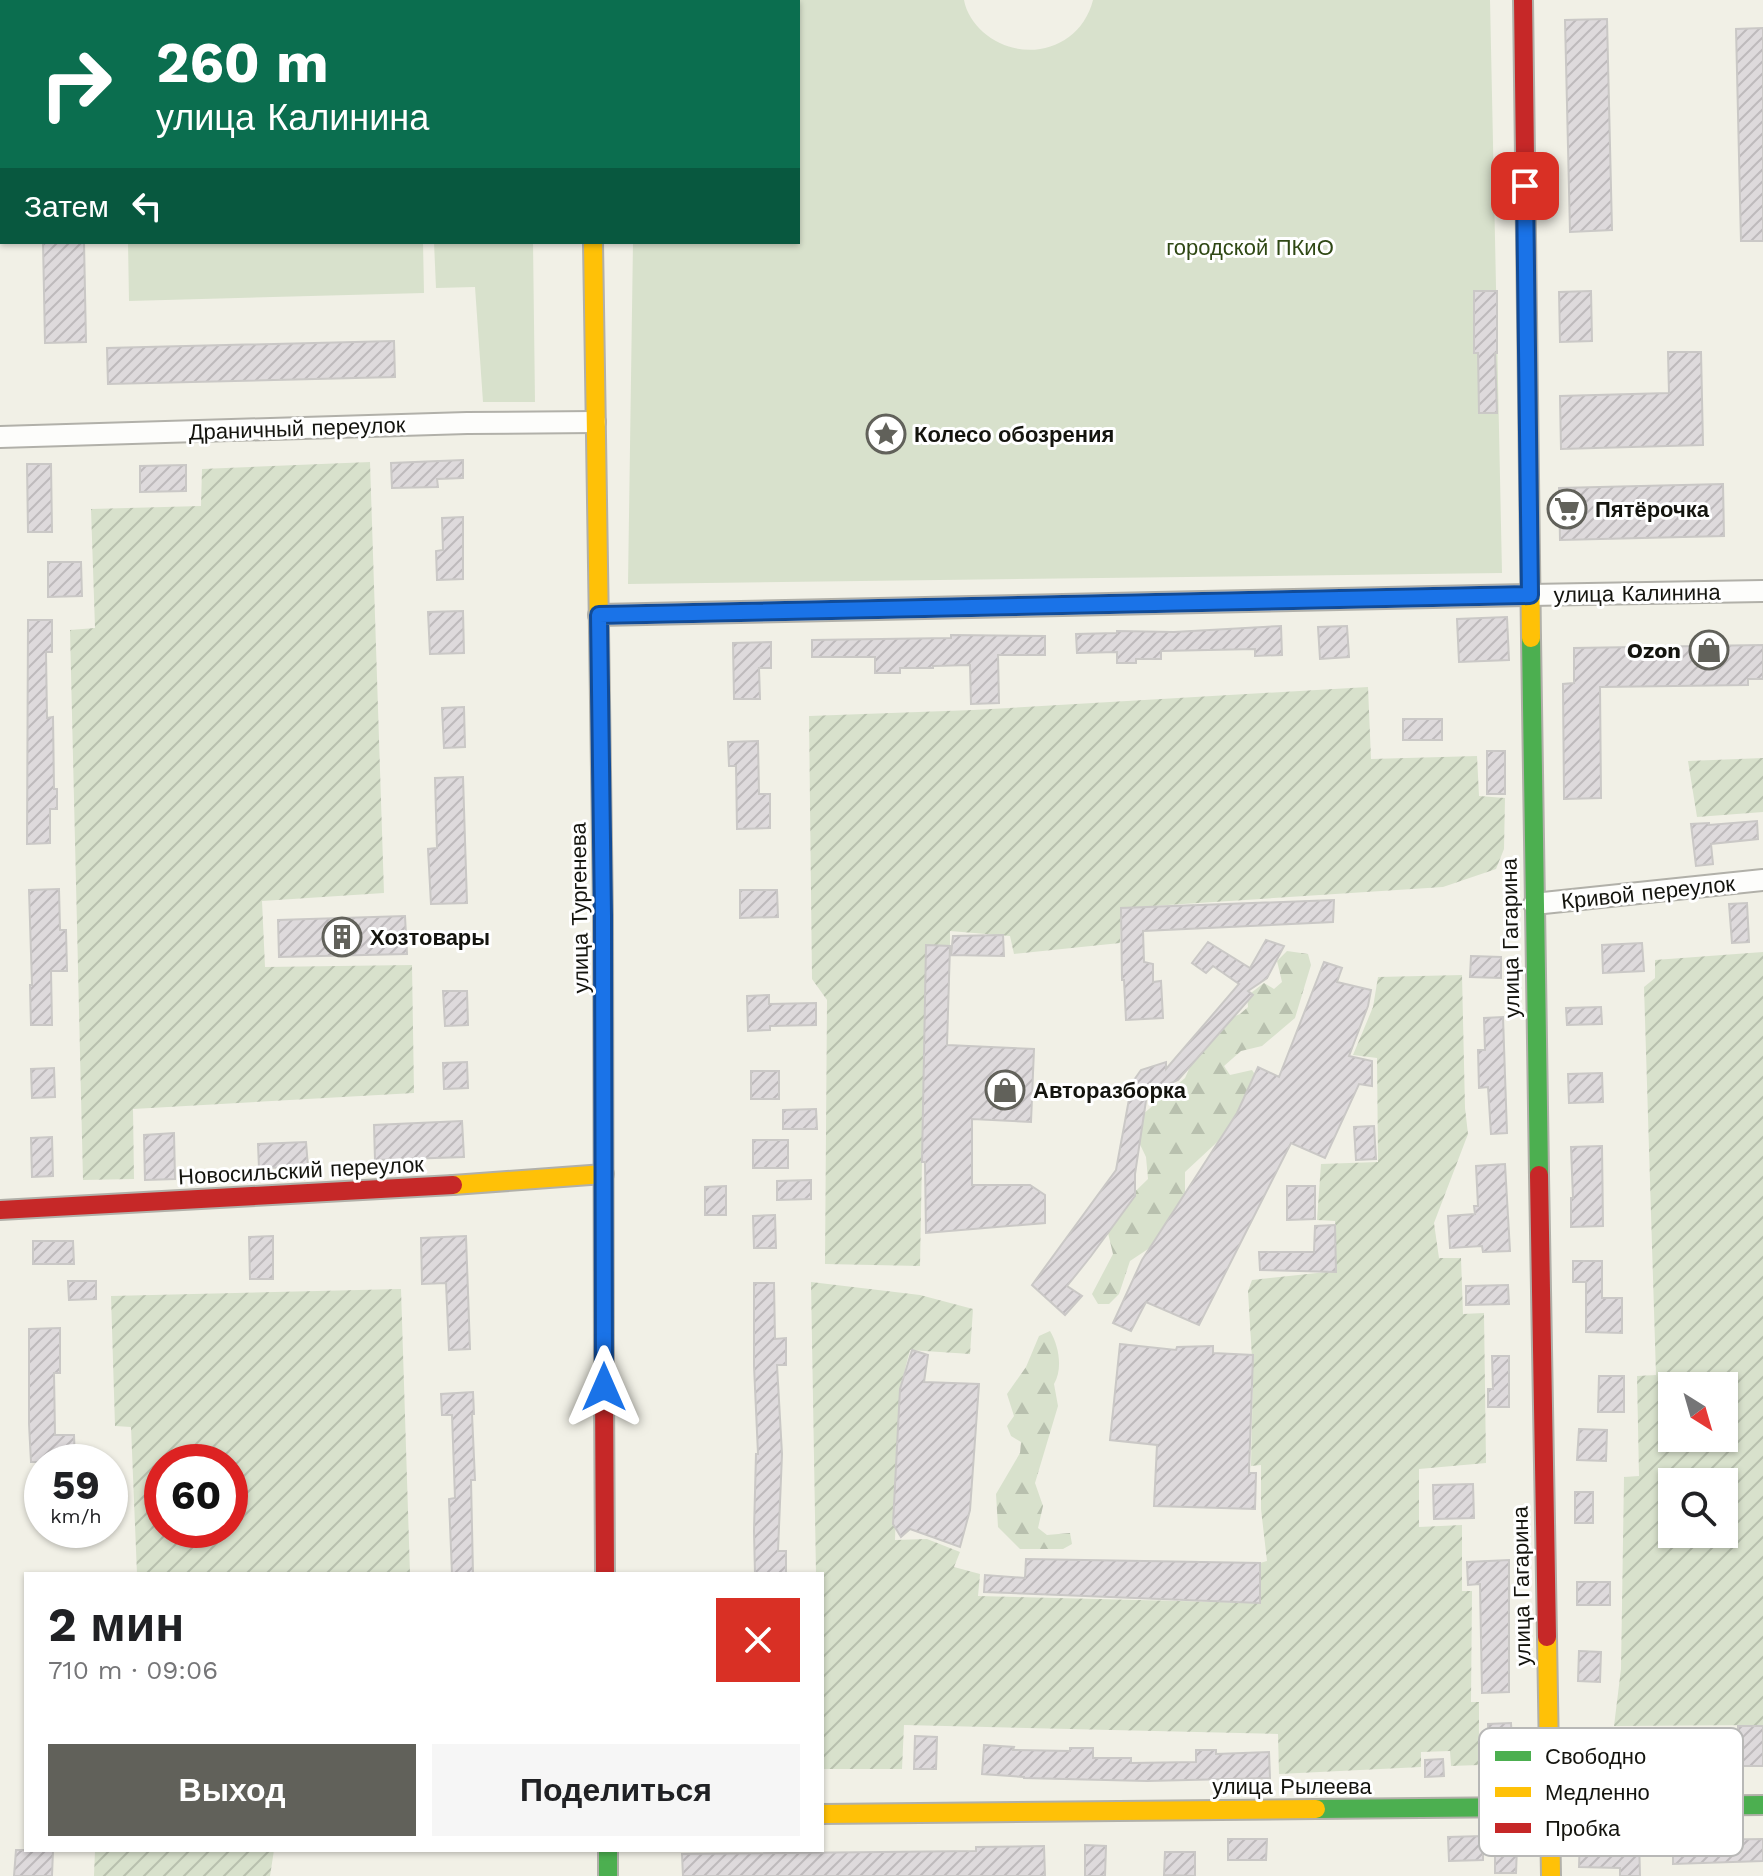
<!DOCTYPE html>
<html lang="ru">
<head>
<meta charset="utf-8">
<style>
	:root { --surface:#fff; --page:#f6f6f6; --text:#202124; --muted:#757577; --accent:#61615a }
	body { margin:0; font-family:"Work Sans",sans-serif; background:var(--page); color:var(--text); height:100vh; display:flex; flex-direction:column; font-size:30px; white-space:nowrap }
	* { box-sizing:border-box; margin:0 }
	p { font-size:26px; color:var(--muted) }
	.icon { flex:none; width:44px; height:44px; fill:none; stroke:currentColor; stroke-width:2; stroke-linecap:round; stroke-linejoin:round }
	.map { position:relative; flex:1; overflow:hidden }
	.details { position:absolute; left:24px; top:1572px; width:800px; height:280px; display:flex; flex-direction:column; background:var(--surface); border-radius:0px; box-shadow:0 2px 6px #0004 }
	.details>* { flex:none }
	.banner { position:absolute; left:0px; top:0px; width:800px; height:244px; box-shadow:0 2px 6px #0004; background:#0b6e4f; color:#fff; overflow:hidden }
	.needle { width:52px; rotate:143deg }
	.tools { position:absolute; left:1658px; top:1372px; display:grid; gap:16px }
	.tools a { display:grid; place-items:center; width:80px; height:80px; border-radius:0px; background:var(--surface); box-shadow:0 2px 6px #0004; font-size:40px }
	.speed { position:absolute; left:24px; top:1444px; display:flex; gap:16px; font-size:40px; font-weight:700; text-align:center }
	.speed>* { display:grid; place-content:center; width:104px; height:104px; border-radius:50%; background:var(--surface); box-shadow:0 2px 6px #0004; line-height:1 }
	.speed small { font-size:20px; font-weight:400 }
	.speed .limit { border:12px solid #d22; background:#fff; color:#111 }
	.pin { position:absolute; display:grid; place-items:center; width:68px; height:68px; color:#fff; margin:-34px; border-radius:16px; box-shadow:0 4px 12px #0006 }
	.me { position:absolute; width:88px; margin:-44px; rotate:0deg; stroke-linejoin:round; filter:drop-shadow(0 0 6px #0008) }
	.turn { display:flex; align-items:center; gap:28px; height:168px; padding:0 24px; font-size:36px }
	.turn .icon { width:104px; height:104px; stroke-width:2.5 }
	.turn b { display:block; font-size:56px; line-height:68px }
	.then { display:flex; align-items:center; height:76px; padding:0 24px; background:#0003; gap:16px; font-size:30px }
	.round { display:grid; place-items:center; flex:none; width:84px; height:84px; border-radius:0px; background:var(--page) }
	.head { display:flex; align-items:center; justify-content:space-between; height:136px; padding:0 24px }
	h1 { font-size:48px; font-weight:700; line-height:60px }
	.button { display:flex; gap:16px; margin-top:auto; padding:16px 24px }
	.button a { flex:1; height:92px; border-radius:0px; background:var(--accent); color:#fff; font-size:32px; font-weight:700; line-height:92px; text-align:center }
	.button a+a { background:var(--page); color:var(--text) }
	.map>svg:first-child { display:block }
	.green { fill:#d8e1cc }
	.forest { fill:url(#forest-firs) }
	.garden { fill:url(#garden-furrows); fill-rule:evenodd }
	.building { fill:url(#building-hatch); stroke:#cac8c6; stroke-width:2 }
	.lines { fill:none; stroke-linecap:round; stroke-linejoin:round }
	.street-casing { stroke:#b1b0a9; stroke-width:24 }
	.fast-casing { stroke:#b1b0a9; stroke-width:22 }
	.slow-casing { stroke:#b1b0a9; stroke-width:22 }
	.jam-casing { stroke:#b1b0a9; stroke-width:22 }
	.street { stroke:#fdfdfb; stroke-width:20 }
	.fast { stroke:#4caf50; stroke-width:18 }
	.slow { stroke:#ffc107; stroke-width:18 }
	.jam { stroke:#c62828; stroke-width:18 }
	.route-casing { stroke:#114b97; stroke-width:20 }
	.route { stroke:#1a73e8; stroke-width:14 }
	.labels { text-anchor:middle; stroke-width:6; stroke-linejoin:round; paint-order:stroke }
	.park-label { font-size:22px; fill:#2f4814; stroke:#fff }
	.street-label { font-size:22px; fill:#14140e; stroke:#fff }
	.poi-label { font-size:22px; font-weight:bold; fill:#14140e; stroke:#fff; text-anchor:start }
	.key { fill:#fff; stroke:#b8b8b7; stroke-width:2 }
	.key-label { font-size:22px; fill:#14140e }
</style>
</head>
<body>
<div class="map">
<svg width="1763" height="1876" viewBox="0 0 1763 1876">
	<defs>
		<pattern id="forest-firs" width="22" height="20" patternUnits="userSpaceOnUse" patternTransform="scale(2)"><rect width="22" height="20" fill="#d8e1cc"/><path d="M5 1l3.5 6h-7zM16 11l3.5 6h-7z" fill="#b8c0ae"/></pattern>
		<pattern id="garden-furrows" width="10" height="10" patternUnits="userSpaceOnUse" patternTransform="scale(2)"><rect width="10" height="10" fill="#d8e1cc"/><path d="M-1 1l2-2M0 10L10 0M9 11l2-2" fill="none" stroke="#b8c0ae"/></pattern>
		<pattern id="building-hatch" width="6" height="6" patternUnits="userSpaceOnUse" patternTransform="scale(2)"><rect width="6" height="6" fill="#dedadc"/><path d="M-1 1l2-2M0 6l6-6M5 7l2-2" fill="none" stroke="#bebabc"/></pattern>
	</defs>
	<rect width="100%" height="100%" fill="#f1f0e6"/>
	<path class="green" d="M636 0H964C966 12 974 24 983 32 1021 65 1080 51 1093 0H1490L1502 573 628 584 633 242H798V2H636Z
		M128 242H423L424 293 129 301Z
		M434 242H533L535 402H483L475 287 436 288Z"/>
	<path class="forest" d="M1287 951 1308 954 1311 965 1295 1018 1262 1046 1241 1051 1224 1066 1230 1075 1252 1070 1258 1079 1242 1119 1185 1172V1206L1157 1243 1130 1261 1119 1294 1109 1304H1098L1092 1294 1113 1254 1108 1233 1115 1211 1148 1179 1146 1157 1136 1136 1142 1115 1185 1078 1207 1028 1240 1014 1248 1007 1247 996 1264 983 1274 989 1282 982 1277 961Z
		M1050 1331C1059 1346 1063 1369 1054 1384L1058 1406 1035 1483 1043 1506 1038 1528 1047 1535 1070 1533 1072 1544 1063 1549H1020L998 1527 996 1494 1020 1453 1021 1442 1011 1436 1007 1426 1014 1416 1007 1394 1026 1367 1039 1336Z"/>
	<path class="garden" d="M370 462 384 893 262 901 265 967 412 965 414 1093 133 1109 134 1179 83 1180 70 630 95 628 91 509 201 506 202 469Z
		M1368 687 1371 759 1477 756 1479 796 1505 798 1504 849 1496 869 1443 887 1121 908 1120 943 1014 954 1010 936 950 931V946L926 945 920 1266 825 1264 827 1000 812 979 809 716 973 710Z
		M1763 758V812L1697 817 1688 761Z
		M1763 952V1725L1614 1726 1621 1669 1624 1477 1639 1476 1637 1376 1656 1375 1644 987 1655 978V960ZM1724 1386V1438H1672V1386ZM1724 1482V1534H1672V1482Z
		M1462 975 1465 1108 1468 1134 1434 1223 1439 1258H1461L1463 1314 1484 1313 1486 1463 1419 1469V1527L1462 1525V1591H1472L1471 1702H1479V1765L1451 1766 1450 1751 1421 1752V1767L1279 1774 1278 1734 904 1725 902 1769H822V1574H816L811 1282 920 1295 973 1309 970 1354 910 1350 900 1389 895 1540 927 1539 960 1552 954 1567 980 1574 978 1596 1260 1603V1563L1267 1561 1261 1509V1465L1251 1466 1253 1375 1248 1291 1252 1280 1336 1271 1335 1221 1317 1220 1321 1164 1378 1162 1377 1058 1353 1055 1373 1007 1378 977Z
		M401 1289 410 1574H137L131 1427 115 1426 111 1296ZM230 1462V1530H162V1462Z
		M95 1850H274L270 1876H94Z"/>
	<path class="building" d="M1607 19 1612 230 1570 232 1565 20Z
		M1763 28V241H1741L1736 29Z
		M43 242H84L86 342 45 343Z
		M1474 291H1497V353H1495L1497 413H1479L1478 353H1474Z
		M1591 291 1592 341 1560 342 1559 292Z
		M394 341 395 377 108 384 107 348Z
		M1668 352H1701L1703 445 1561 449 1560 396 1669 393Z
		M463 460V478L437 479 438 487 392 488 391 463Z
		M27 464H51L52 532H28Z
		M186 465V491L140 492V466Z
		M1723 484 1724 536 1560 540 1559 488Z
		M463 517V579L437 580 436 551 443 550 442 518Z
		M48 562H81L82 596 48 597Z
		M463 611 464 653 430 654 428 612Z
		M1507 617 1509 660 1459 662 1457 619Z
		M28 620H52V652H46L47 718 53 717 54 789H57V809H50V843L27 844Z
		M1281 626 1282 655 1255 656V649L1161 651V659H1136V663H1117V652L1077 653 1076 634 1117 633V631L1174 632Z
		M1347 626 1349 657 1320 659 1318 627Z
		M951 635 1045 636V655H998L999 703 971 704 970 665 933 666V668H900V673H875V657H812V640L951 638Z
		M771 642V668H759L760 699H734L733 643Z
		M1763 645V679H1748V685L1600 687 1601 798 1564 799 1563 684 1574 683V648Z
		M464 707 465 747 444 748 442 708Z
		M1403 719H1442V740H1403Z
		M758 741 759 794H770V828L737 829 736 766H729L728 742Z
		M1487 751H1505V794H1487Z
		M463 777 467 903 431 904 428 849 437 848 435 778Z
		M1757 821 1758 839 1711 844 1713 864 1696 866 1691 824 1709 823V825Z
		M59 889 60 930H66L67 971H51L52 1025H31L30 985H32L29 890Z
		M740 890H777L778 917 740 918Z
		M1334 900 1333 922 1143 931 1144 962 1153 964V982L1161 981 1163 1018 1126 1020 1124 980H1122L1121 908Z
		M1747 903 1749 942 1732 943 1729 904Z
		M405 916 407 954 279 957 278 920Z
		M1003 935 1004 956 951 955 953 936Z
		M1266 940 1284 946 1267 978 1248 991 1253 995 1178 1080 1147 1094 1135 1174V1196L1091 1256 1067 1286 1082 1296 1065 1315 1032 1285 1116 1170 1132 1083 1141 1070 1166 1062V1069L1239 984 1213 966 1206 973 1192 963 1208 942 1250 968Z
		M1642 943 1644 971 1603 973 1602 945Z
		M926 945 950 946 947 1045 1034 1049 1031 1122 972 1119V1185H1030L1045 1195V1223L926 1233 925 1162H922Z
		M1471 956 1501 957V978L1470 977Z
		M1324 962 1342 968 1337 982 1371 990 1368 1006 1349 1056 1372 1061V1086L1359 1084 1325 1158 1291 1143 1199 1325 1146 1302 1131 1331 1113 1323 1142 1260 1237 1113 1258 1067 1279 1077Z
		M443 991H467L468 1025 445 1026Z
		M769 995V1004L816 1003V1025L770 1026V1030L748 1031 747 996Z
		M1601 1007 1602 1024 1567 1025 1566 1008Z
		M1503 1017 1507 1133 1491 1134 1488 1087 1479 1088 1478 1050H1485L1484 1018Z
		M467 1062 468 1088 444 1089 443 1063Z
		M54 1068 55 1097 32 1098 31 1069Z
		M751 1071H779V1099H751Z
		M1602 1073 1603 1102 1569 1103 1568 1074Z
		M816 1109 817 1129H783V1110Z
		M462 1121 464 1157 375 1160 374 1125Z
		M1374 1126 1376 1159 1356 1160 1354 1127Z
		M174 1133 175 1179 145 1180 144 1135Z
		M52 1137 53 1176 32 1177 31 1138Z
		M753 1140H788V1168H753Z
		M306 1142 308 1167 259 1168 258 1144Z
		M1602 1146 1603 1226 1571 1227V1198H1573L1571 1147Z
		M1505 1164 1510 1251 1483 1252 1482 1246 1450 1248 1448 1216 1475 1214 1474 1206H1478L1476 1166Z
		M811 1180V1199L777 1200V1181Z
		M726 1186V1215H705V1187Z
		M1287 1186H1315V1219L1287 1220Z
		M775 1215 776 1248H754L753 1216Z
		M1335 1225 1336 1272 1260 1270 1259 1252H1314L1315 1226Z
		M273 1236V1279H250L249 1237Z
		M466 1236 470 1349 449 1350 446 1283 422 1284 421 1238Z
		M33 1241H73L74 1264H33Z
		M1573 1261H1602V1298H1622V1333L1586 1332V1282H1573Z
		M68 1281H96V1299L69 1300Z
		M754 1283H774L775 1339 786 1338V1365H777L782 1454 778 1551H786V1574H755L754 1531 756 1454H758L754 1366Z
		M1508 1285 1509 1304 1466 1305V1286Z
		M60 1328V1373H54L55 1435H74L75 1462H31L29 1424V1329Z
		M1120 1344 1176 1350 1177 1347 1213 1346V1353L1253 1355 1249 1473H1256L1255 1509 1154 1506 1157 1445 1110 1440Z
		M912 1350 928 1355 924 1382 979 1384 970 1510 960 1547 910 1529 901 1537 893 1524 900 1389Z
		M1492 1356H1509V1407H1488V1389H1493Z
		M1599 1376H1624V1412H1598Z
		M473 1392 474 1414H472L475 1480H471L473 1574H452L449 1499 455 1498 452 1415H442L441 1394Z
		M1579 1429 1607 1430 1606 1461 1577 1460Z
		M1473 1484 1474 1518 1434 1519 1433 1485Z
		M1575 1492H1593V1523H1575Z
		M1026 1559 1260 1563V1603L984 1592 985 1575 1025 1578Z
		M1509 1560V1692L1482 1693 1480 1584 1468 1585 1467 1562Z
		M1577 1582H1610V1605H1577Z
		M1579 1651 1601 1652 1600 1682 1578 1681Z
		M1511 1723 1513 1764 1490 1766 1488 1724Z
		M1738 1726H1763V1766H1738Z
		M915 1736 937 1737 936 1769H914Z
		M984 1745 1014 1747 1013 1750 1070 1751V1748H1093V1758H1131V1763L1196 1762V1750H1216V1754L1269 1752 1270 1778 1147 1781 1024 1778V1777L982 1774Z
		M1443 1759 1444 1776 1425 1777V1760Z
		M1580 1835 1600 1836V1839L1639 1838 1640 1876H1620V1868L1579 1867Z
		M1483 1836V1860L1449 1861 1448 1837Z
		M1673 1837H1699V1840L1763 1839V1861L1673 1864Z
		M1228 1839H1267L1266 1860H1228Z
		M1085 1845 1106 1846 1105 1876H1085Z
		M1044 1846 1045 1876H683L682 1854 976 1851V1847Z
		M1495 1847H1517L1516 1873H1495Z
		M16 1850H53L52 1876H14Z
		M1165 1852H1195V1876L1164 1875Z"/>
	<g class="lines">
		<g class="street-casing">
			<path id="street" d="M0 437 467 423 595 422
				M599 615 1530 595 1763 591
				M1534 904 1763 880"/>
		</g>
		<g class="fast-casing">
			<path id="fast" d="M599 630 603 915 604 1385
				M1531 638 1539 1175
				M1316 1809 1763 1805
				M608 1850V1876"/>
		</g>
		<g class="slow-casing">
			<path id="slow" d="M593 242 599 630
				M1527 315 1531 638
				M453 1185 604 1174
				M1547 1637 1551 1876
				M822 1814 1316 1809"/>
		</g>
		<g class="jam-casing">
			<path id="jam" d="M591 0V2
				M1523 0 1527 315
				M1539 1175 1547 1637
				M0 1210 453 1185
				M604 1385 605 1574"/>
		</g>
		<use href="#street" class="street"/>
		<use href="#fast" class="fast"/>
		<use href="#slow" class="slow"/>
		<use href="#jam" class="jam"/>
	</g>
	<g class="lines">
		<g class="route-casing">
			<path id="route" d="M604 1387 603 915 599 615 1530 595 1525 186"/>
		</g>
		<use href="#route" class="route"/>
	</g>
	<defs>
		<g id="sight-ring" transform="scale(2)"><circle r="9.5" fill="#fff" stroke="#61615a" stroke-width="1.5"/><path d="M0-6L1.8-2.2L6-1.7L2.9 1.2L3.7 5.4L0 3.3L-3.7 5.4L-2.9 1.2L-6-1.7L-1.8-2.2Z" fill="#61615a"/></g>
		<g id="supermarket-ring" transform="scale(2)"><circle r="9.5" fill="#fff" stroke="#61615a" stroke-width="1.5"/><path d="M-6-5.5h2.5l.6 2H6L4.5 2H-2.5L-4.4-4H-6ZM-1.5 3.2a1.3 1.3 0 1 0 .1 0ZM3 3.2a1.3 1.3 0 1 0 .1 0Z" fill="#61615a"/></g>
		<g id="shop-ring" transform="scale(2)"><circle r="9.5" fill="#fff" stroke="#61615a" stroke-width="1.5"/><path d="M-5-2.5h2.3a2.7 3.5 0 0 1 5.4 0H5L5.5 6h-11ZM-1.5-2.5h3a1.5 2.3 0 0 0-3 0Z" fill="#61615a"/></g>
		<g id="building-ring" transform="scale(2)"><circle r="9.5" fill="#fff" stroke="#61615a" stroke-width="1.5"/><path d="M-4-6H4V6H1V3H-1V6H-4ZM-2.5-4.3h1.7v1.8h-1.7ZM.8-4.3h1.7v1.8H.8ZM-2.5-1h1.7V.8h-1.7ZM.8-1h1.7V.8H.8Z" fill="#61615a"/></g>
	</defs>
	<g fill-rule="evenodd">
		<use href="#sight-ring" x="886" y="434"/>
		<use href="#supermarket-ring" x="1567" y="509"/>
		<use href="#shop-ring" x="1709" y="650"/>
		<use href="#building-ring" x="342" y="937"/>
		<use href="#shop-ring" x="1005" y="1090"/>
	</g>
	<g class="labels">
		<g class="park-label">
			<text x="1250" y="255">городской ПКиО</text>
		</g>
		<g class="street-label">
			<text transform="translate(297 428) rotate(-2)" y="8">Драничный переулок</text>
			<text transform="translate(1637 593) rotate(-1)" y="8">улица Калинина</text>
			<text transform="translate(1648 892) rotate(-6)" y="8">Кривой переулок</text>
			<text transform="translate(579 908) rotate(-91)" y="8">улица Тургенева</text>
			<text transform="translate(1510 938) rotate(-91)" y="8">улица Гагарина</text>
			<text transform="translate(301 1170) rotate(-3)" y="8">Новосильский переулок</text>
			<text transform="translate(1521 1586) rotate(-91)" y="8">улица Гагарина</text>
			<text x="1292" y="1794">улица Рылеева</text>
		</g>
		<g class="poi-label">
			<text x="914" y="442">Колесо обозрения</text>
			<text x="1595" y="517">Пятёрочка</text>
			<text x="1681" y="658" text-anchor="end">Ozon</text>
			<text x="370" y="945">Хозтовары</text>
			<text x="1033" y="1098">Авторазборка</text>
		</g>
	</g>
	<rect x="1479" y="1728" width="264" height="128" rx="12" class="key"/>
	<rect x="1495" y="1751" width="36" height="10" fill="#4caf50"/>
	<rect x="1495" y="1787" width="36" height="10" fill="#ffc107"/>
	<rect x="1495" y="1823" width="36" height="10" fill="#c62828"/>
	<g class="key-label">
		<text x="1545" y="1764">Свободно</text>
		<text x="1545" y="1800">Медленно</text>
		<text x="1545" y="1836">Пробка</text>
	</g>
</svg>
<div class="tools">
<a><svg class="needle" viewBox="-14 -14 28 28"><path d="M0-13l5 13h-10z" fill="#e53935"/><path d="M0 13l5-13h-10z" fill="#757577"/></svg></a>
<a><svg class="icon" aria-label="search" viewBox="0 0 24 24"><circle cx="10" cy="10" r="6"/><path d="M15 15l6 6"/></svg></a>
</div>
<div class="speed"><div>59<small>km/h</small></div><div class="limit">60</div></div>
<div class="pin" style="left:1525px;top:186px;background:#d93025"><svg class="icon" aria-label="arrive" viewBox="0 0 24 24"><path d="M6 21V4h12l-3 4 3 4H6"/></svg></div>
<svg class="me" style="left:604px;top:1387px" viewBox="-20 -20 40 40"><path d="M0-17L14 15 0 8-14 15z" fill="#1a73e8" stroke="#fff" stroke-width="4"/></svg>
<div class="banner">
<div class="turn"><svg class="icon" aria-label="right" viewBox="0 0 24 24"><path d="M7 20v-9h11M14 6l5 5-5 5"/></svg><div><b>260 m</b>улица Калинина</div></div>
<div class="then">Затем<svg class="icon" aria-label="left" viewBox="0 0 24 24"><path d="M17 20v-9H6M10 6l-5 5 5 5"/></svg></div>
</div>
<section class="details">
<div class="head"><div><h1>2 мин</h1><p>710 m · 09:06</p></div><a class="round" style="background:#d93025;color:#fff"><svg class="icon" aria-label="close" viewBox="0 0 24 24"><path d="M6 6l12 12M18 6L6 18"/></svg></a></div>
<div class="button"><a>Выход</a><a>Поделиться</a></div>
</section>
</div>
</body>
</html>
